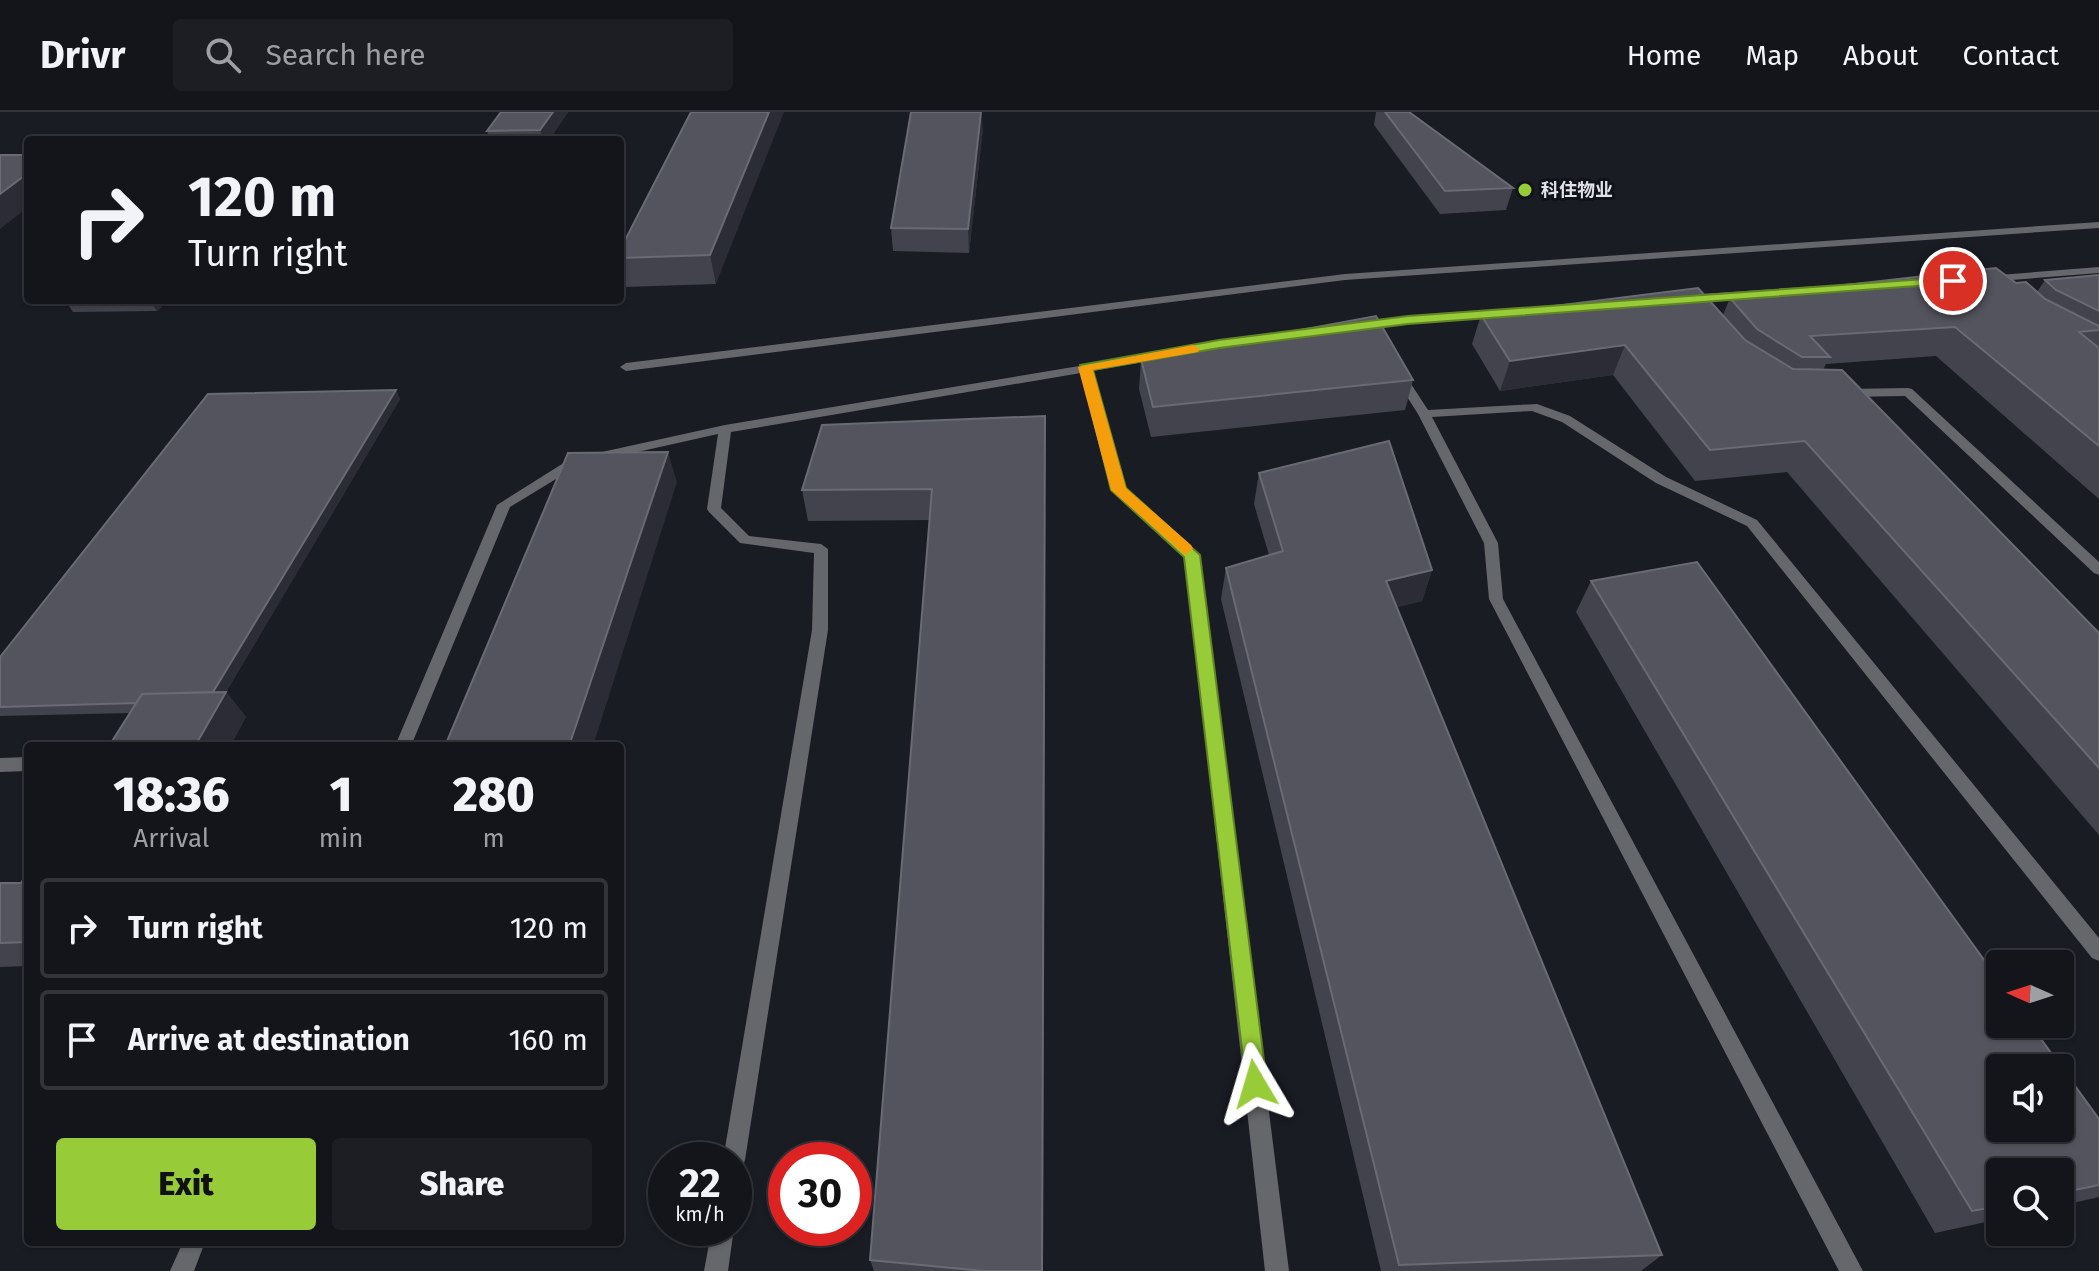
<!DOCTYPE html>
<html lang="en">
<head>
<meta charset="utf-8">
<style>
	:root { --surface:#14151b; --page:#1d1e24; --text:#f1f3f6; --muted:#9d9fa3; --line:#33343a; --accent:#97cc38 }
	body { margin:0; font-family:"Fira Sans","Noto Sans SC",sans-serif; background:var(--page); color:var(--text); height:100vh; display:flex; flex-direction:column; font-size:30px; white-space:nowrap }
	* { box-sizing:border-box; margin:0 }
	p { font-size:26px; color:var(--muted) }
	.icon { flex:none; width:44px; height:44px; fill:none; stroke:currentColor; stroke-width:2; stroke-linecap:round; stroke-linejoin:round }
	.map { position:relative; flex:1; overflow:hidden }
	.sheet { position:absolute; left:24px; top:630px; width:600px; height:504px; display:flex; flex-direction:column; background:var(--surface); border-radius:8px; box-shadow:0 2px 6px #0004,0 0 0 2px var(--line) }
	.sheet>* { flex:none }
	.banner { position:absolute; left:24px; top:24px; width:600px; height:168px; border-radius:8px; box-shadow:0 2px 6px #0004,0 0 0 2px var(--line); background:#14151b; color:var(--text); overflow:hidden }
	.needle { width:52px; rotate:273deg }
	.tools { position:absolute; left:1986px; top:838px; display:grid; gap:16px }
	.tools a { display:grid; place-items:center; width:88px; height:88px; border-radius:8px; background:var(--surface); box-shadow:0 2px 6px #0004,0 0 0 2px var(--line); font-size:40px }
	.speed { position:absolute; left:648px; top:1030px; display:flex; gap:16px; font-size:40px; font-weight:700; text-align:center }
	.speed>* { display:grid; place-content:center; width:104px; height:104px; border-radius:50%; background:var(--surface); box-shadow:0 2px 6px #0004,0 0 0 2px var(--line); line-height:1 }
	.speed small { font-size:20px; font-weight:400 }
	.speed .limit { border:12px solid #d22; background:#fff; color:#111 }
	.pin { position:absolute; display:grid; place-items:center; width:68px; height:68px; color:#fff; margin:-34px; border:4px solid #fff; border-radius:50%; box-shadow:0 2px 8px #0007 }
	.me { position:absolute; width:88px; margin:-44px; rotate:353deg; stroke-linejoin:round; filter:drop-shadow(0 0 6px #0008) }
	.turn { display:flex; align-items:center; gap:28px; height:168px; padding:0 32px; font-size:36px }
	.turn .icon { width:104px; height:104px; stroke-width:2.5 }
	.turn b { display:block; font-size:56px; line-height:68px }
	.eta { display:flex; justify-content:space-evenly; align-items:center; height:136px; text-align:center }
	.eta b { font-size:48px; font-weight:800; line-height:56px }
	.button { display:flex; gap:16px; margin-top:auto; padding:16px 32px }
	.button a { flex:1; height:92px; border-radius:8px; background:var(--accent); color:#111; font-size:32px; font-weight:800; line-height:92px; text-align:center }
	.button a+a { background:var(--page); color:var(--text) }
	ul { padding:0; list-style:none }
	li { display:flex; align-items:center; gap:24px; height:100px; margin:0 16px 12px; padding:0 16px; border:4px solid var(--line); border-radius:8px }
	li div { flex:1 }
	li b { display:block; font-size:30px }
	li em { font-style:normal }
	header { display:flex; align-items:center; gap:48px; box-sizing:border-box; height:112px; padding:0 40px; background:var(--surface); border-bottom:2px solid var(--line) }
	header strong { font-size:38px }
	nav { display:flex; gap:44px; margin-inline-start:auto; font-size:28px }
	.search { width:560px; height:72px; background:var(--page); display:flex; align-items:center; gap:20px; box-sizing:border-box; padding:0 28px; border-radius:8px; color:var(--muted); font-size:30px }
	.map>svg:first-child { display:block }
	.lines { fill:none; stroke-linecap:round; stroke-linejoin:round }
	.minor { fill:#66676b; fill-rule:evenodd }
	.tertiary { fill:#66676b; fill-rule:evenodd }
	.wall { fill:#42434d }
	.shaded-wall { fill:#2b2c35 }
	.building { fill:#53545d; stroke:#696a73; stroke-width:2; fill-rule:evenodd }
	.route { fill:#97cc38; stroke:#628524; stroke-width:2 }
	.slow { fill:#f59e0b }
	.poi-dot { fill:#97cc38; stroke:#11131a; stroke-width:3 }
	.labels { text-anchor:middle; stroke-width:6; stroke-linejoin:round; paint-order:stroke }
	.far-poi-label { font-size:18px; font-weight:bold; fill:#e1e2e8; stroke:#11131a; text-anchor:start }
</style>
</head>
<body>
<header>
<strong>Drivr</strong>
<div class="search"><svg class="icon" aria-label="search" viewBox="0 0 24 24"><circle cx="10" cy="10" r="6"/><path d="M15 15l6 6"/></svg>Search here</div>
<nav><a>Home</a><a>Map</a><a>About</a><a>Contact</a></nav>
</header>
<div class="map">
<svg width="2099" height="1159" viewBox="0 0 2099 1159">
	<rect width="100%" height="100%" fill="#1a1c24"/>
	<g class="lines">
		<path class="minor" d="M2099 155V161L1986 170 1981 167 1986 164Z
			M1819 174 1824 177 1823 179 1687 189 1681 186 1687 183Z
			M1516 196 1520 197V201L1360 217 1354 214 1360 211Z
			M1254 225 1260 228 1258 230 1092 259 1124 376 1199 443 1289 1159H1265L1185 445 1111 378 1081 261 731 320 721 396 749 424 821 432 828 437V518L745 1048 742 1056 734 1059V1048H723L812 518 814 441 740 431 709 400 707 397 718 322 579 353 510 395 411 634H395L497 393 570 347 725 313Z
			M1398 257 1402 258 1428 298 1537 292 1570 304 1666 365 1757 408 2099 826V849L2092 846 1747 414 1656 371 1562 310 1532 299 1432 305 1498 431 1503 487 1863 1159H1839L1489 487 1484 431 1418 302 1392 261Z
			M1908 276 1912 277 2099 450V463L2094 461 1905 284 1846 285 1840 281 1846 277Z
			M28 645V659L0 660V646Z
			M712 1116H734L728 1159H704Z
			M183 1130H205L194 1159H170Z"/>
		<path class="tertiary" d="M2099 110V116L1345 168 626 259 620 255 626 251 1345 162Z"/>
	</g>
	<path class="wall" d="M501 0H568L549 28H490L487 19Z
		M691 0 716 172 624 175 620 161V138Z
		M1376 0H1409L1513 76 1506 98 1440 102 1374 13Z
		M983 16 969 141 893 139 891 116Z
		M2099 163V387L1936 244 1826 252 1823 258 2099 521V723L1787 360 1695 369 1613 263 1500 279 1472 232 1481 203H1723L1730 186 2016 171 2037 180 2045 168Z
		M65 188H168L157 199 73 200Z
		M1141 247 1413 268 1405 298 1151 325 1139 277Z
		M396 278 400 287 226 580 246 605 230 634H109L130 601 0 604V545Z
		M1045 304 1043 1159H874L870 1148 930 408 808 409 802 378Z
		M1259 361 1432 458 1422 489 1397 495 1662 1143 1641 1159H1381L1221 487 1226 456 1269 443 1254 392Z
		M1591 469 2099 1007V1085L2060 1094V1060H2000V1107L1935 1121 1576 500Z
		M28 760V854L0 855V771H21Z"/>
	<path class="shaded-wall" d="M553 0H568L549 28H543L540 18Z
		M769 0H784L716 172 710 143Z
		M981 0 983 16 969 141 968 117Z
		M28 61V95L0 117V82Z
		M150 188H168L157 199Z
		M1625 233 1613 263 1500 279 1510 249Z
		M396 278 400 287 226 580 246 605 230 634H195L208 589Z
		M668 340 677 370 593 634H569Z
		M1432 458 1422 489 1378 500 1386 469Z"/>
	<path class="building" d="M501 0H553L540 18 487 19Z
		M691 0H769L710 143 620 146V138Z
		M911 0H981L968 117 891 116Z
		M1385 0H1409L1513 76 1445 79Z
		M0 43H28V61L0 82Z
		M1996 156 2016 171 2026 170 2045 187 2099 214V218L2079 220 2099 236V334L1955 215 1810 224 1830 245H1802L1757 217 1730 186Z
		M2099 163V199L2056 178 2045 168Z
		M1698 176 1745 228 1793 257 1842 258 2099 521V656L1805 329 1710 338 1625 233 1510 249 1481 203Z
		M1376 204 1413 268 1153 295 1141 247Z
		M396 278 213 580 142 582 136 591 0 595V545L208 282Z
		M1045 304 1042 1159H983L870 1148 932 377 802 378 822 313Z
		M1389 329 1432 458 1386 469 1662 1143 1399 1153 1226 456 1283 439 1259 361Z
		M668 340 569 634H445L568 341Z
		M1697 450 2000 870V912H2030L2099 1007V1073L2060 1081V1060H2000V1094L1972 1099 1591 469ZM2000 956H2060V1016H2000Z
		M226 580 195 634H109L142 582Z
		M28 760V830L0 831V771H21Z"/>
	<path class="route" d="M1953 165 1957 166V171L1408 212 1219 236 1093 258 1126 376 1200 443 1267 972 1263 980 1255 984 1247 980 1184 445 1111 378 1080 253 1219 228 1408 204Z"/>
	<path class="slow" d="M1193 233 1200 237 1198 240 1093 258 1126 376 1191 433 1193 437 1185 443 1111 378 1078 255Z"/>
	<circle class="poi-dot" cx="1525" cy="78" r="8"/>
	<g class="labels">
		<g class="far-poi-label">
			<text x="1541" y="84">科住物业</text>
		</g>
	</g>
</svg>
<div class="tools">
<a><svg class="needle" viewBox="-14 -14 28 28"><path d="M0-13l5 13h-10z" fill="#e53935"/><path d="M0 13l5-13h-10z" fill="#9d9fa3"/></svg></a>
<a><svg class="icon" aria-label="sound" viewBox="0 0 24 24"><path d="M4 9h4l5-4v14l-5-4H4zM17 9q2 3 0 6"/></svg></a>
<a><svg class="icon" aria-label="search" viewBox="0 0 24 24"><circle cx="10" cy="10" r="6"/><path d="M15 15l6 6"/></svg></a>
</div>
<div class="speed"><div>22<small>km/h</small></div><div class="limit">30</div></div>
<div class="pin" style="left:1953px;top:169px;background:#d93025"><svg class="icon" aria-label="arrive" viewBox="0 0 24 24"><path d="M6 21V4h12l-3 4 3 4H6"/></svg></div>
<svg class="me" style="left:1255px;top:972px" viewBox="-20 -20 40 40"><path d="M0-17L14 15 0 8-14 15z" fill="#97cc38" stroke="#fff" stroke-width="4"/></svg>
<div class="banner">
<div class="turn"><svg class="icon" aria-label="right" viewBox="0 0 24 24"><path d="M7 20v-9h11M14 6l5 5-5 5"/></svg><div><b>120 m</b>Turn right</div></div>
</div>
<section class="sheet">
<div class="eta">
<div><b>18:36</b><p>Arrival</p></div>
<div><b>1</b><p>min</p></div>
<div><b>280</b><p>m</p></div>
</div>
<ul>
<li><svg class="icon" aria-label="right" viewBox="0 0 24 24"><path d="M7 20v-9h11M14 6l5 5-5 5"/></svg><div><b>Turn right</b></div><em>120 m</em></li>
<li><svg class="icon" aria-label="arrive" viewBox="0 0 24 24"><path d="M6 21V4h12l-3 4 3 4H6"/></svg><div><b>Arrive at destination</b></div><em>160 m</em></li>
</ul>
<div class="button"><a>Exit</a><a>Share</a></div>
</section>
</div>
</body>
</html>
